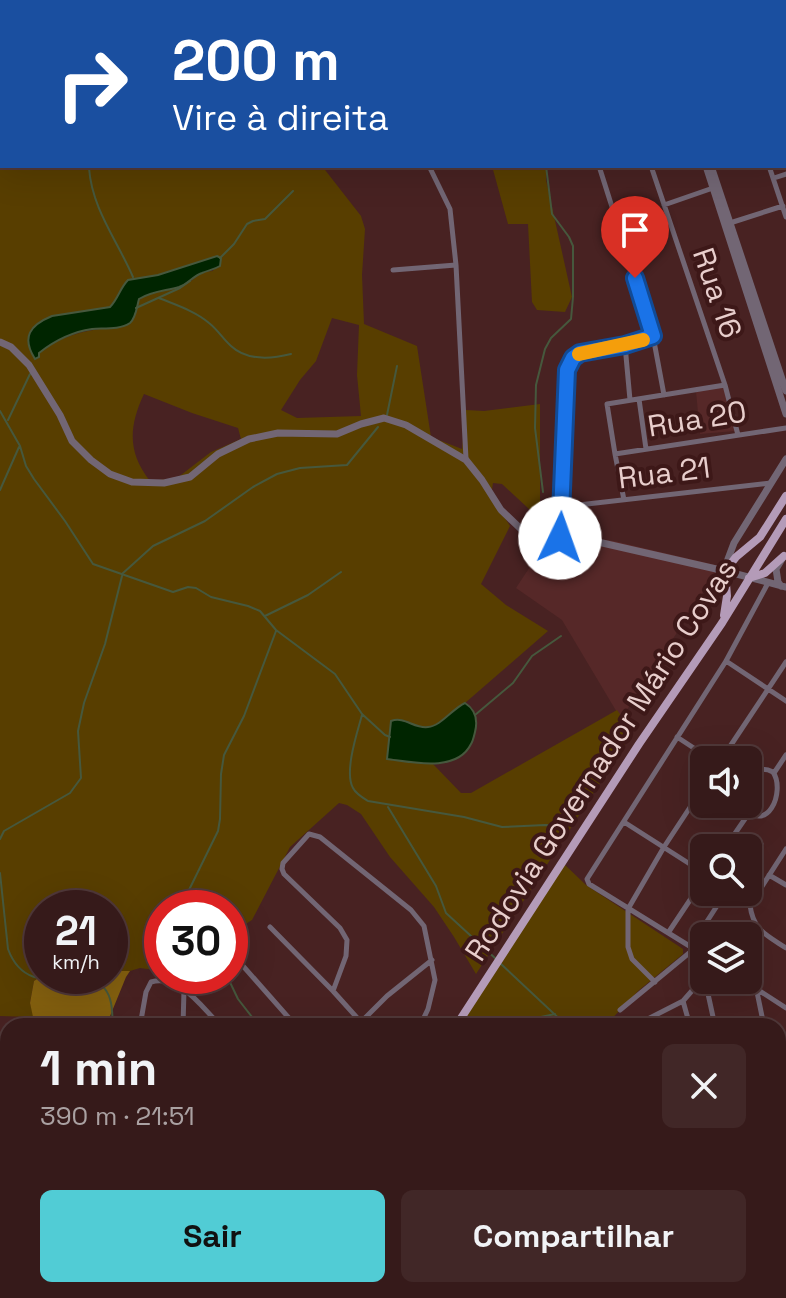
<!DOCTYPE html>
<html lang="pt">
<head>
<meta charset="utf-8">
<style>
	:root { --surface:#361a1a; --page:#412727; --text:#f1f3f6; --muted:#aaa1a2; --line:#503839; --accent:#51ccd5 }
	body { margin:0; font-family:"Space Grotesk",sans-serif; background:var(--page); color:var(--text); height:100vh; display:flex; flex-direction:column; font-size:30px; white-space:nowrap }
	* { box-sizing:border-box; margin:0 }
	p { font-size:26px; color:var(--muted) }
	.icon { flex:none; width:44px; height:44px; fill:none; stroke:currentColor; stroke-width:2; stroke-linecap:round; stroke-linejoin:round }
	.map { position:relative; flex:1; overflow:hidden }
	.sheet { position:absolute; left:0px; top:1018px; width:786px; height:280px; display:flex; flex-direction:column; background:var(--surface); border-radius:24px 24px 0 0; box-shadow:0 8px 32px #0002,0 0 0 2px var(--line) }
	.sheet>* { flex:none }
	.hud { position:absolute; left:0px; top:0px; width:786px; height:168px; box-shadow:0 8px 32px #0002,0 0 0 2px var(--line); background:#1a4fa0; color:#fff; overflow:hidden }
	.controls { position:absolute; left:690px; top:746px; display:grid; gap:16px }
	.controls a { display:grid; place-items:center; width:72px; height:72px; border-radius:12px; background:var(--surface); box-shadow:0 8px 32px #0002,0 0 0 2px var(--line); font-size:40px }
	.speed { position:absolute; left:24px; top:890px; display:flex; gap:16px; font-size:40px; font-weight:700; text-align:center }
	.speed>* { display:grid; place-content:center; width:104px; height:104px; border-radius:50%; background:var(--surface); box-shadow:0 8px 32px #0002,0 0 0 2px var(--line); line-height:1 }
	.speed small { font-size:20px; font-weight:400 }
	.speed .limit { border:12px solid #d22; background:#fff; color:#111 }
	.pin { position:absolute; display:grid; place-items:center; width:68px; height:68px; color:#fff; margin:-82px -34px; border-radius:50% 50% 50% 0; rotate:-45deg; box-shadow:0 0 8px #0007 }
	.pin .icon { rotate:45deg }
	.me { position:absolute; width:88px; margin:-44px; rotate:3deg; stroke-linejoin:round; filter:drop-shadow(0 0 6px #0008) }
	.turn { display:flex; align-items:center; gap:28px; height:168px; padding:0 40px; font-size:36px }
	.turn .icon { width:104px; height:104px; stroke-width:2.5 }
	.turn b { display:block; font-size:56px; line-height:68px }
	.round { display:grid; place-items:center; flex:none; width:84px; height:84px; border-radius:12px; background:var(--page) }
	.summary { display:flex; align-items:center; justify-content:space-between; height:136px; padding:0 40px }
	h1 { font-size:48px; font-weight:600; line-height:60px }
	.action { display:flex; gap:16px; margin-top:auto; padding:16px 40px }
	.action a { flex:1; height:92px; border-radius:12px; background:var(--accent); color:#111; font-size:32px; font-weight:600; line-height:92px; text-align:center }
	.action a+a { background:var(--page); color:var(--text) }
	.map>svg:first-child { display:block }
	.built { fill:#562828 }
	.green { fill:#583e00; fill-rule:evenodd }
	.forest { fill:#84600f }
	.water { fill:#002500; stroke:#46583d; stroke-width:2 }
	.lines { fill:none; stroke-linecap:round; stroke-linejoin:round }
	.stream { stroke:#46583d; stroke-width:2 }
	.minor { stroke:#726674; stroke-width:5 }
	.tertiary { stroke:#726674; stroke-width:7 }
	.primary { stroke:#b49bb8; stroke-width:8 }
	.route-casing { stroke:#114b97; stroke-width:20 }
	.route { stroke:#1a73e8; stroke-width:14 }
	.slow { stroke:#f59e0b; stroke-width:14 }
	.labels { text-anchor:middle; stroke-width:8; stroke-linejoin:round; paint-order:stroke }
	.street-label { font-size:30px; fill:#e8cecc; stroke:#3d1818 }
</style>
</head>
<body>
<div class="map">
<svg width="786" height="1298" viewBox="0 0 786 1298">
	<rect width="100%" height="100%" fill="#482222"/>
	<path class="built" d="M725 387 735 431 700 434 696 391Z
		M586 537 614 541 720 566 621 719 562 620 516 588 549 538Z"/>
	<path class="green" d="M2 136V166H322L361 216 365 229 362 275 364 324 417 346 431 437 462 449 466 410 484 411 540 404V509L535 511 529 509 502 484 493 483 491 496 510 526 481 584 506 605 548 631 465 703C451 709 440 728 424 728 417 728 412 722 405 721 403 720 393 721 391 721L387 758 433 764 461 793H471L617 710 633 732 476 974 454 937 434 907 390 857 361 814 347 805 339 803 290 847 252 920 230 934V908H162V971L140 968 130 971H110V908H42V975L34 981 30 1003 34 1017 0 1016V140ZM217 256 213 271 203 272 191 281 144 296 110 328C83 330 60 337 38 353L39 357 35 358 52 316 110 307C118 299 121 289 128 280L158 275ZM332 318 359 325 357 375 361 416 297 418 281 410 300 380 316 361ZM144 394 192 413 238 428 241 439 211 452 177 478 150 481C127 452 129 426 144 394Z
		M492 166H546V180L572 297 565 312 537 310 532 302 528 224H508Z
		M564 864 586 885 683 949V954L638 991 605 1026H458Z
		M786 1115V1298H476V1290H778V1117Z"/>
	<path class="forest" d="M110 971H130L126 977 106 1026H35L30 1003 34 981 40 977 110 976Z
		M0 1045H8V1236L0 1238Z"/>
	<path class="water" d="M217 256 221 258 220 266C213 270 209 270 202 273 193 276 188 284 179 287 165 291 152 291 139 299 137 306 136 318 130 323 120 330 103 328 92 329 72 332 54 341 39 353V357L35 359C21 337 30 325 52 316L110 307C118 299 120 288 128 280L158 275Z
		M465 703C476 710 478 720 475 732 474 736 473 741 471 744 457 773 411 762 387 759L391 721C405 716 414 729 428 727 441 726 452 709 465 703Z"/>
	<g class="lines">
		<path class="stream" d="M257 0 258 2
			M474 0 476 2
			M0 14H2
			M89 168C92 209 117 240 133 277
			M220 258 234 244 247 224 253 221 265 219 293 191
			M159 298C176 305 195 311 209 323 218 330 223 339 231 346 247 361 271 359 291 354
			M136 308 180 288 190 281
			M0 411 20 446 26 466 34 479 65 521 93 564 173 592 188 587 196 588 211 597 248 606 260 611 276 630 335 674 362 714 385 735 390 737
			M387 415 397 366
			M8 420 30 374
			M0 490 19 447
			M543 492 535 428 536 385 545 349 551 338 571 319 573 297V246L569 237 552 214 546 166
			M122 574 153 546 205 521 253 487 277 474 300 468 347 465 378 427
			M265 616 308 595 341 572
			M362 715C357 733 344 772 353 788 356 794 363 798 368 801L464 817 502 827 545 825 564 826
			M475 715 513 683 532 656 561 636
			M388 807 436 886 446 913 496 959
			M0 839 4 831 70 793 81 778 78 731 84 703 105 644 122 576
			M0 873 8 949C28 1004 85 963 105 989 113 999 112 1014 113 1026
			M185 908 187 894 218 831 220 819 221 774 224 755 244 716 276 631
			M501 964 567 1026
			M227 976 238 999 259 1026
			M498 1026 555 1014
			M0 1119 8 1121
			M524 1290 531 1298
			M423 1298 447 1290
			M486 1298 490 1290"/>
		<path class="minor" d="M340 0 341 2
			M516 0 518 2
			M541 0V2
			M589 0 591 2
			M200 2V0
			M625 2 630 0
			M784 11 786 10
			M784 16H786
			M784 70H786
			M429 166 450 209 456 265 466 459
			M599 166 653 336 664 395
			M651 166 725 385 738 435
			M769 166 786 217
			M774 178 786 174
			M664 205 713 188
			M730 223 783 206
			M393 270 456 265
			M625 345 630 400
			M639 399 646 449
			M615 454 786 428
			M624 500 615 454 607 404 725 385
			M561 507 771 483
			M560 538 567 370 573 358 580 353 625 345 653 336
			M726 661 786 701
			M677 737 712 760
			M721 760 786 662
			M774 773 786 755
			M741 804C767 838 786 791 773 772 764 767 756 769 748 774
			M624 822 704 873
			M725 848 749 813
			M786 849 750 905C753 930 766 935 786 948
			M748 863 761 844
			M769 875 786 885
			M731 892 750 905
			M270 927 333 991 360 1021
			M668 933 704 879
			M691 946 726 892
			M748 953 762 932
			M701 954 704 972
			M704 955 589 884 587 879 726 661 768 583
			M236 958 296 1026
			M705 980 715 1026
			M743 980 786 1008
			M655 982 632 959 628 947V909L664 847 704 786
			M333 991 346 956 347 940 340 928 284 874 282 869 283 863 309 834 320 837 411 910 424 926 435 980 428 1009 420 1026
			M757 992 764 1026
			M683 1001 690 1026
			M620 1010 694 949
			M636 1025 683 1001 704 977
			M140 1026 146 992 151 982C181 974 202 1008 221 1026
			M183 1026 184 990
			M357 1026 387 996 432 960
			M778 1092 785 1124
			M778 1154 786 1167
			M778 1229 786 1226
			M2 1271 8 1262
			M176 1290 217 1298
			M51 1298 56 1290
			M242 1298 247 1290"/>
		<path class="tertiary" d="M650 0V2
			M657 0 658 2
			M706 166 786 414
			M711 166 786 391
			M0 342 11 347 29 365 60 415 72 441 91 460 110 474 132 482 164 483 190 477 218 454 249 439 278 433 337 434 361 424 384 418 406 425 466 460 482 480 501 510 522 530 539 537 598 542 725 571 786 587
			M726 569 728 559 734 543 786 459
			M781 586 778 582 776 569 782 559"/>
		<path class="primary" d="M749 578 765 573 784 556
			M724 615 727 596 725 571 736 557 760 537 786 496
			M456 1026 639 744 722 623 786 519
			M278 1298 283 1290"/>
	</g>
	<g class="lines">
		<g class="route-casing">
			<path id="route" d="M560 538 567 370 573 358 580 353 625 345 653 336 635 278"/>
		</g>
		<use href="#route" class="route"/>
		<path class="slow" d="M579 354 643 340"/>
	</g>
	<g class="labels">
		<g class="street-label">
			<text transform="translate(717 293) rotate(71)" y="10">Rua 16</text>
			<text transform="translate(697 419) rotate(-9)" y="10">Rua 20</text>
			<text transform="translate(664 473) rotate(-7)" y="10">Rua 21</text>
			<text transform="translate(601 760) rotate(-57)" y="10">Rodovia Governador Mário Covas</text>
		</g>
	</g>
</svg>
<div class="controls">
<a><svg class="icon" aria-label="sound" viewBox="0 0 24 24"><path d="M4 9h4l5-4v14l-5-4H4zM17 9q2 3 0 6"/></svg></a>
<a><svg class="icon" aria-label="search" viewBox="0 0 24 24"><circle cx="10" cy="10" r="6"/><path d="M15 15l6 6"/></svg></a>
<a><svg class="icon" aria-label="layers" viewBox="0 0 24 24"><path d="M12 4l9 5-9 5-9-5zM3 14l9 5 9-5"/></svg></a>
</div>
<div class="speed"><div>21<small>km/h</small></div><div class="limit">30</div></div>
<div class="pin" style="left:635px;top:278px;background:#d93025"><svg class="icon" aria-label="arrive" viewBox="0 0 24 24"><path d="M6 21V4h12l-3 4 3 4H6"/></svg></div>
<svg class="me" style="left:560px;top:538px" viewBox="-20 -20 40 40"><circle r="19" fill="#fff"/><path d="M0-13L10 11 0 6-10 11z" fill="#1a73e8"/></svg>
<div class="hud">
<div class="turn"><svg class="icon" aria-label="right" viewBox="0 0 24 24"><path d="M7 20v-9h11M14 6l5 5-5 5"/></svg><div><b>200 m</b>Vire à direita</div></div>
</div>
<section class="sheet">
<div class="summary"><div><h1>1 min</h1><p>390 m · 21:51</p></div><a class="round"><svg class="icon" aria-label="close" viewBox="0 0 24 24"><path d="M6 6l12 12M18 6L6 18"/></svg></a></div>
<div class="action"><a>Sair</a><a>Compartilhar</a></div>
</section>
</div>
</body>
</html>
